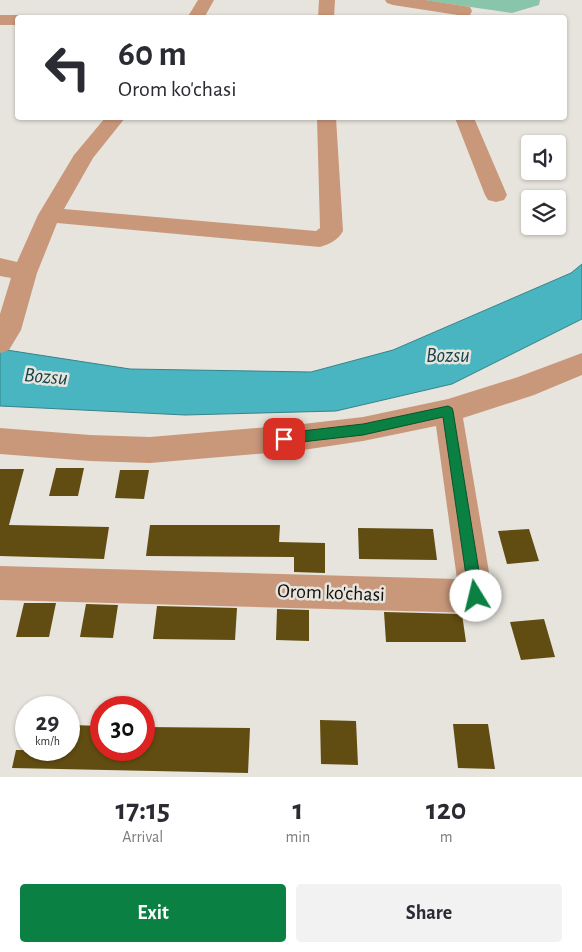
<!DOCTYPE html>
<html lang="en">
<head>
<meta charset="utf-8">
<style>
	:root { --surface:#fff; --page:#f2f2f3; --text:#2b2b33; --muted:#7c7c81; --accent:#0b8043 }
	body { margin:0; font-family:"Alegreya Sans",sans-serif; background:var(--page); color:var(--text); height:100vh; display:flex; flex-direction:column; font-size:19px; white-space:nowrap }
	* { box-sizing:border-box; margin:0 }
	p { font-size:16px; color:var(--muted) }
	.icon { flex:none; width:28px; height:28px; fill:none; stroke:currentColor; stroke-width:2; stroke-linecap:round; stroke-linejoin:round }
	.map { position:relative; height:777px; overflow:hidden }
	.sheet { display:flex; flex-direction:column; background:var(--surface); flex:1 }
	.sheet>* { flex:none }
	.top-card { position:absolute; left:15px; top:15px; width:552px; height:105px; border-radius:5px; box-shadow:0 1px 4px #0004; background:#fff; color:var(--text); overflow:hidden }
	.controls { position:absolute; left:521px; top:135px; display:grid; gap:10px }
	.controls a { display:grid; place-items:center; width:45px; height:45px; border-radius:5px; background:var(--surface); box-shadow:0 1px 4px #0004; font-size:25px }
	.speed { position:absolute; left:15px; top:696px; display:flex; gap:10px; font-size:25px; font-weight:700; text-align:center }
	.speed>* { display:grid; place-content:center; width:65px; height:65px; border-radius:50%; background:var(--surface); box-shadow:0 1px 4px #0004; line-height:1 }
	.speed small { font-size:12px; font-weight:400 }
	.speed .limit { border:8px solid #d22; background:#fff; color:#111 }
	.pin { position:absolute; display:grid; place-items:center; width:42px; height:42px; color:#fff; margin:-21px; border-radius:10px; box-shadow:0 2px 8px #0006 }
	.me { position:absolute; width:55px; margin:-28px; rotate:351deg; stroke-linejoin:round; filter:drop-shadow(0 0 4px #0008) }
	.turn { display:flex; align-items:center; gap:18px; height:105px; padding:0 20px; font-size:22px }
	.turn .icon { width:65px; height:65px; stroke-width:2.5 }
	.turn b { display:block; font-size:35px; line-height:42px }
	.eta { display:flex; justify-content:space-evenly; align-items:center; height:85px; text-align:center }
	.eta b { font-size:30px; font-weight:700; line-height:35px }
	.primary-button { display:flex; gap:10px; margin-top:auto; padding:10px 20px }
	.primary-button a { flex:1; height:58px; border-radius:5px; background:var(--accent); color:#fff; font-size:20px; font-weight:700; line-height:58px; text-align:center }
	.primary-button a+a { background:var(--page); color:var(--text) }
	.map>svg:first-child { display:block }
	.green { fill:#89c5a9 }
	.water { fill:#48b5c0; stroke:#37838a }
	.building { fill:#614d11 }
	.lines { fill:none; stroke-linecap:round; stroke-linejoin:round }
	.minor { fill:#c9987b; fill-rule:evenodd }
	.route { fill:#0b8043; stroke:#07532c }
	.labels { text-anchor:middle; stroke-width:5; stroke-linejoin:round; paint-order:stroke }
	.street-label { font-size:20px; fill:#100f0c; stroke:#e7e4dd }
	.water-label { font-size:21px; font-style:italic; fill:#14454a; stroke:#e7e4dd }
</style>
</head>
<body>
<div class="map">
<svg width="582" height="777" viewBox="0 0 582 777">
	<rect width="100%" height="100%" fill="#e7e4dd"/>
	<path class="green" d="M423 0H540L539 5 512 13Z"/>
	<path class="water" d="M582 264V319L452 384 336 411 185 415 0 406V349L130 369 311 372 393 350 571 273Z"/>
	<path class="building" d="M56 468H84L78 496H49Z
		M0 469H24L9 525 109 527 104 559 0 556Z
		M120 470H149L144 499 115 498Z
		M150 525H280L279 542 325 543V573L294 572V557L146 556Z
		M358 528 433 529 437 560 359 559Z
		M529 529 539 561 507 564 498 531Z
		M24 603H56L49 637H16Z
		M86 604 118 605 113 638 80 637Z
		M157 606 237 608 235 640 153 639Z
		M277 609 309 610V641L276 640Z
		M384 612 462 614 466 642H386Z
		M544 619 555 657 521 660 510 622Z
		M320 720 356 721 358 765 321 764Z
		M453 724H488L495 769 458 768Z
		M73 725 101 726V750H144V727L250 728 248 773 12 768 16 750H69Z"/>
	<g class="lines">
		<path class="minor" d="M198 0H214L204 18H187Z
			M319 0H335L334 18H318Z
			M385 0H425L464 6 470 7 472 11 470 15 464 16 393 5 387 3Z
			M0 15H18L25 18H18V25H0Z
			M105 118H125L93 158 64 209 316 231 320 228 317 118H336L343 231C338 240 330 244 320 247L57 223 37 273 21 330 9 350 0 353V314L11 278 0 276V258L17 262 38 215 74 155Z
			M455 118H474L507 195 504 200 496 202 488 200 485 195Z
			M582 353V375L534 395 463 418 493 596 488 608 476 613 0 600V566L457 579 436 426 363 441 303 450 150 463 90 461 0 454V428L90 435 150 437 303 424 363 417 448 399 518 377Z"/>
	</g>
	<path class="route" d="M448 406 452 408 453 411 483 596 481 601 476 603 471 601 469 596 443 417 363 435 284 444 280 442 278 439 280 435 284 433 363 424Z"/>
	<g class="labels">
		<g class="street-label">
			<text transform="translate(331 592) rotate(2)" y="7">Orom ko'chasi</text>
		</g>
		<g class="water-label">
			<text x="448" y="362">Bozsu</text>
			<text transform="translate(46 376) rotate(5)" y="7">Bozsu</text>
		</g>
	</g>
</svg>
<div class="controls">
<a><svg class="icon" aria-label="sound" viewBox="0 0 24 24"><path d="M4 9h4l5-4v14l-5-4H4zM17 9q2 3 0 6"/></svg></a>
<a><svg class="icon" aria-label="layers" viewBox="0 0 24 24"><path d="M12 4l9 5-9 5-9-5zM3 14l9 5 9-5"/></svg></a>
</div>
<div class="speed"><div>29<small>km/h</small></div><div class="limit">30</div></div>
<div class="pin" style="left:284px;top:439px;background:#d93025"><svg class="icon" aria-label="arrive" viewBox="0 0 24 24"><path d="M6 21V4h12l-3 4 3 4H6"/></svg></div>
<svg class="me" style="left:476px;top:596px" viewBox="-20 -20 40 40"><circle r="19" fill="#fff"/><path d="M0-13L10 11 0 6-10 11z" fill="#0b8043"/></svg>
<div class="top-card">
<div class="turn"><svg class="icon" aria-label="left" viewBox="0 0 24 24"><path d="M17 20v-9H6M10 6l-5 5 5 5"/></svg><div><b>60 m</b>Orom ko'chasi</div></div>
</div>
</div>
<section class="sheet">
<div class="eta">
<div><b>17:15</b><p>Arrival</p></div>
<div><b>1</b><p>min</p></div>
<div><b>120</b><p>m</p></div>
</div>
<div class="primary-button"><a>Exit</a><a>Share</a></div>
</section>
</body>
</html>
